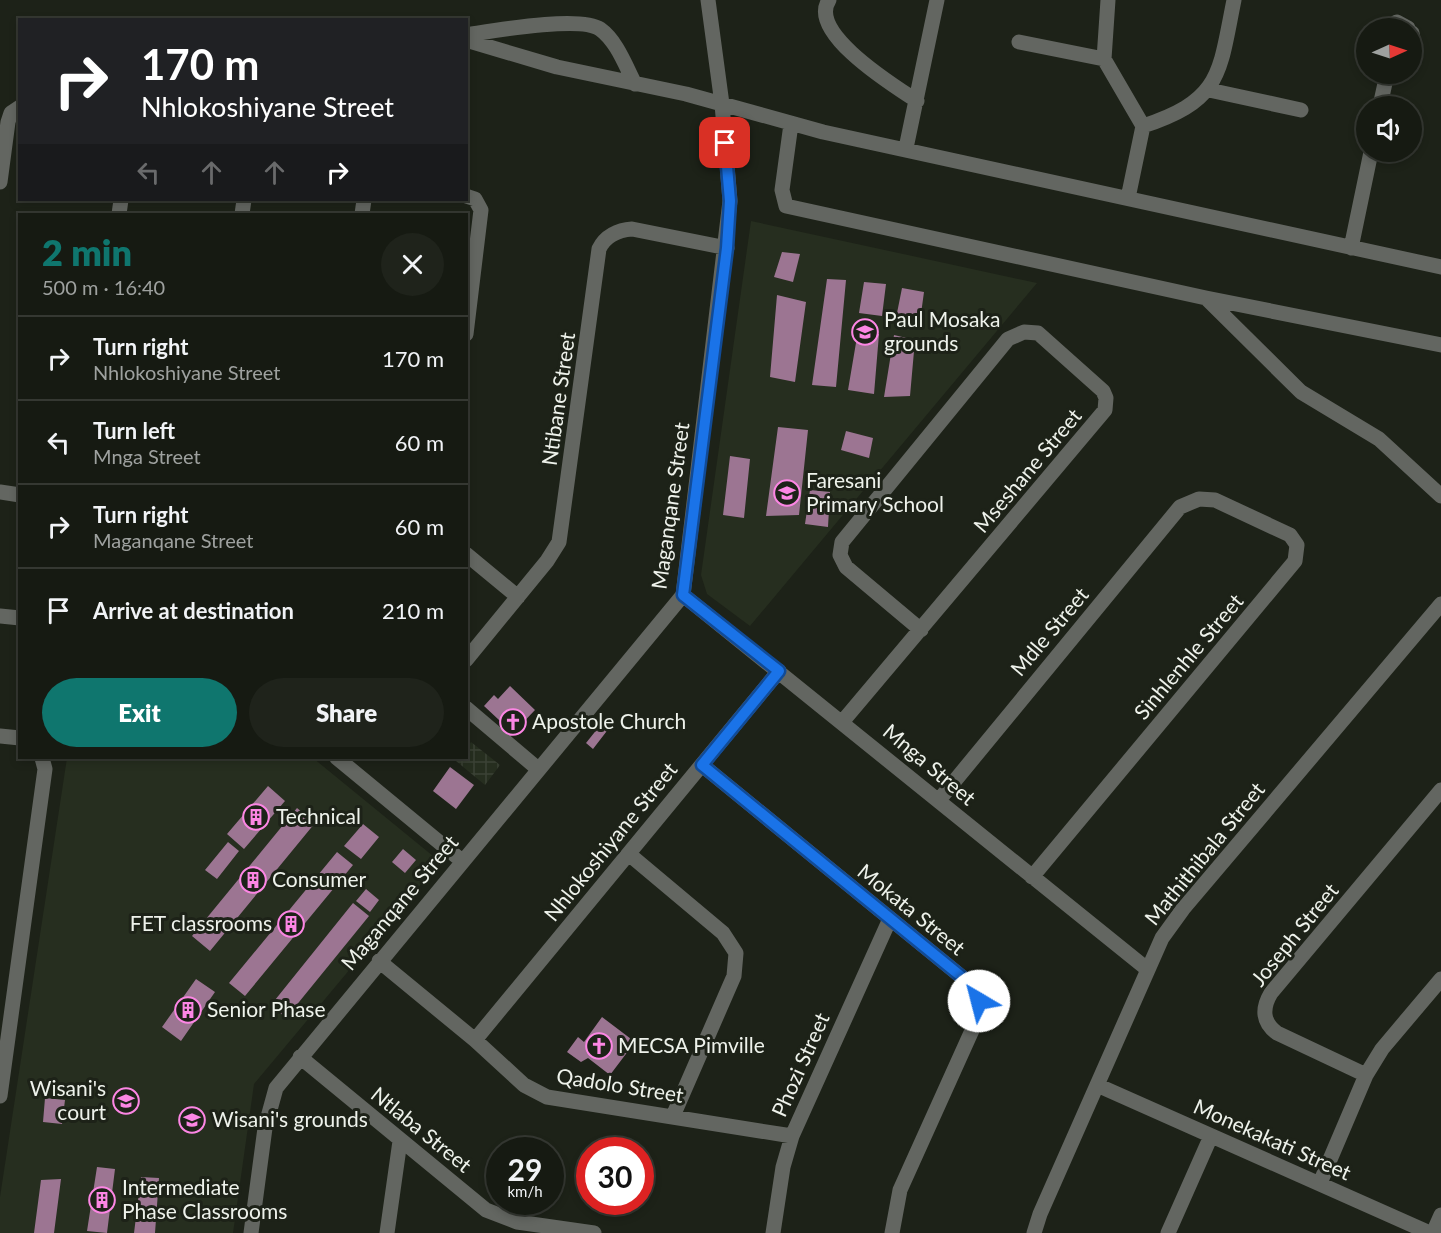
<!DOCTYPE html>
<html lang="en">
<head>
<meta charset="utf-8">
<style>
	:root { --surface:#161a12; --page:#1f231b; --text:#f1f3f6; --muted:#9ea19f; --line:#353832; --accent:#0f766e }
	body { margin:0; font-family:Lato,sans-serif; background:var(--page); color:var(--text); height:100vh; display:flex; flex-direction:column; font-size:22px; white-space:nowrap }
	* { box-sizing:border-box; margin:0 }
	p { font-size:20px; color:var(--muted) }
	.icon { flex:none; width:33px; height:33px; fill:none; stroke:currentColor; stroke-width:2; stroke-linecap:round; stroke-linejoin:round }
	.map { position:relative; flex:1; overflow:hidden }
	.side { position:absolute; left:18px; top:213px; width:450px; height:546px; display:flex; flex-direction:column; background:var(--surface); border-radius:0px; box-shadow:0 3px 9px #0003,0 0 0 2px var(--line) }
	.side>* { flex:none }
	.guide { position:absolute; left:18px; top:18px; width:450px; height:183px; border-radius:0px; box-shadow:0 3px 9px #0003,0 0 0 2px var(--line); background:#202124; color:#fff; overflow:hidden }
	.needle { width:39px; rotate:87deg }
	.fabs { position:absolute; left:1356px; top:18px; display:grid; gap:12px }
	.fabs a { display:grid; place-items:center; width:66px; height:66px; border-radius:50%; background:var(--surface); box-shadow:0 3px 9px #0003,0 0 0 2px var(--line); font-size:30px }
	.speed { position:absolute; left:486px; top:1137px; display:flex; gap:12px; font-size:30px; font-weight:700; text-align:center }
	.speed>* { display:grid; place-content:center; width:78px; height:78px; border-radius:50%; background:var(--surface); box-shadow:0 3px 9px #0003,0 0 0 2px var(--line); line-height:1 }
	.speed small { font-size:15px; font-weight:400 }
	.speed .limit { border:9px solid #d22; background:#fff; color:#111 }
	.pin { position:absolute; display:grid; place-items:center; width:51px; height:51px; color:#fff; margin:-26px; border-radius:12px; box-shadow:0 3px 9px #0006 }
	.me { position:absolute; width:66px; margin:-33px; rotate:323deg; stroke-linejoin:round; filter:drop-shadow(0 0 4px #0008) }
	.turn { display:flex; align-items:center; gap:21px; height:126px; padding:0 24px; font-size:27px }
	.turn .icon { width:78px; height:78px; stroke-width:2.5 }
	.turn b { display:block; font-size:42px; line-height:51px }
	.lanes { display:flex; align-items:center; height:57px; padding:0 24px; background:#0003; justify-content:center; gap:30px; direction:ltr }
	.lanes .off { opacity:.35 }
	.round { display:grid; place-items:center; flex:none; width:63px; height:63px; border-radius:32px; background:var(--page) }
	.overview { display:flex; align-items:center; justify-content:space-between; height:102px; padding:0 24px }
	h1 { font-size:36px; font-weight:800; line-height:45px; color:var(--accent) }
	.primary-button { display:flex; gap:12px; margin-top:auto; padding:12px 24px }
	.primary-button a { flex:1; height:69px; border-radius:36px; background:var(--accent); color:#fff; font-size:24px; font-weight:800; line-height:69px; text-align:center }
	.primary-button a+a { background:var(--page); color:var(--text) }
	ul { padding:0; list-style:none }
	li { display:flex; align-items:center; gap:18px; height:84px; padding:0 24px; border-top:2px solid var(--line) }
	li div { flex:1 }
	li b { display:block; font-size:22px }
	li em { font-style:normal }
	.map>svg:first-child { display:block }
	.built { fill:#262e1f }
	.industrial { fill:url(#industrial-grid) }
	.building { fill:#9c7592 }
	.lines { fill:none; stroke-linecap:round; stroke-linejoin:round }
	.minor { stroke:#636661; stroke-width:15 }
	.route-casing { stroke:#114b97; stroke-width:15 }
	.route { stroke:#1a73e8; stroke-width:10 }
	.labels { text-anchor:middle; stroke-width:6; stroke-linejoin:round; paint-order:stroke }
	.poi-label { font-size:21px; fill:#eef2eb; stroke:#1d2218; text-anchor:start }
	.street-label { font-size:21px; fill:#eef2eb; stroke:#1d2218 }
</style>
</head>
<body>
<div class="map">
<svg width="1441" height="1233" viewBox="0 0 1441 1233">
	<defs>
		<pattern id="industrial-grid" width="8" height="8" patternUnits="userSpaceOnUse" patternTransform="scale(1.5)"><rect width="8" height="8" fill="#262e1f"/><path d="M0 4h8M4 0v8" fill="none" stroke="#3b4235"/></pattern>
	</defs>
	<rect width="100%" height="100%" fill="#1d2218"/>
	<path class="built" d="M751 221 1037 283 750 626 707 594 701 575Z
		M67 758H313L433 856 432 871 254 1084 233 1233H0V1197Z"/>
	<path class="industrial" d="M471 742 500 765 485 785 456 761 459 758H466L467 748Z"/>
	<path class="building" d="M782 252 800 254 793 282 774 277Z
		M827 279 846 280 836 387 812 385Z
		M864 282 886 284 882 316 859 313Z
		M902 288 924 292 920 321 896 318Z
		M777 295 806 302 795 382 770 377Z
		M858 331 879 334 874 394 848 390Z
		M894 335 915 340 910 396 884 397Z
		M778 427 808 430 799 515 766 516Z
		M846 431 873 438 869 458 841 450Z
		M730 456 750 459 744 518 723 515Z
		M810 490 830 492 828 527 805 524Z
		M510 686 535 710 513 733 484 706 494 695 498 699Z
		M606 718 613 723 593 749 586 743Z
		M450 767 474 785 456 809 433 791Z
		M268 786 285 801 244 849 227 834Z
		M297 808 315 823 210 951 192 936Z
		M363 824 379 837 361 859 344 846Z
		M228 842 239 851 217 879 205 870Z
		M403 849 416 860 405 873 392 862Z
		M337 852 353 865 245 996 229 983Z
		M366 889 379 900 370 912 356 901Z
		M353 903 369 916 286 1018 271 1005Z
		M196 979 215 992 181 1041 162 1027Z
		M602 1017 635 1042 610 1075 588 1058 581 1062 567 1052 578 1037 584 1042Z
		M45 1098 65 1100 62 1124 43 1122Z
		M97 1167 115 1169 107 1233 87 1231Z
		M141 1177 159 1178 155 1233H134Z
		M61 1179 54 1233H34L41 1180Z"/>
	<g class="lines">
		<path class="minor" d="M829 0C807 33 896 87 917 101
			M1108 0 1104 59 1143 126 1128 198
			M1385 28 1397 22 1408 28
			M1412 33 1414 44 1412 49
			M466 35C493 31 580 15 600 29 617 41 626 67 635 84
			M466 40 557 67 686 94 823 132 1441 267
			M1019 42 1104 59
			M1209 90 1301 110
			M1380 106 1387 74
			M791 124 782 190 786 206 1206 298 1441 345
			M1143 126C1222 100 1219 74 1234 0
			M906 148 937 0
			M0 182 8 122 11 113 20 107
			M466 196 475 199 481 210 466 334
			M119 214 121 200
			M242 214 244 200
			M362 214 364 200
			M1351 248 1371 152
			M1206 298 1301 392 1379 439 1441 496
			M0 492 20 495
			M466 554 518 597
			M683 595 1147 969
			M0 616 20 618
			M466 660 547 561 559 542 599 249C605 236 618 230 632 229L727 248
			M466 708 538 769
			M843 721 1105 410 1106 398 1103 391 1038 333 1024 332 1008 339 842 542 840 555 846 567 921 630
			M0 736 20 738
			M337 758 462 861
			M702 765 968 982C981 996 981 1009 974 1026L900 1190 892 1233
			M939 800 1180 507 1199 499 1215 500 1290 535 1297 545 1295 561 1032 877
			M630 855 723 933 736 953 734 976 673 1116
			M379 961 475 1040 524 1085 547 1097 792 1136
			M475 1040 779 671
			M300 1057 486 1210 517 1222 594 1233
			M1366 1075 1277 1033C1262 1022 1262 1008 1271 993L1441 790
			M1097 1085 1430 1233
			M0 1096 45 769 42 758
			M1320 1183 1366 1075 1382 1049 1441 979
			M251 1233 265 1128 276 1088 683 595 730 201 722 104 708 0
			M387 1233 400 1141
			M773 1233 783 1167 792 1136 889 921
			M1034 1233 1040 1214 1162 938 1183 909 1441 604
			M1168 1233 1211 1136
			M1433 1233 1441 1215"/>
	</g>
	<g class="lines">
		<g class="route-casing">
			<path id="route" d="M725 143 730 201 727 248 683 595 779 671 702 765 968 982 979 1001"/>
		</g>
		<use href="#route" class="route"/>
	</g>
	<defs>
		<g id="school-ring" transform="scale(1.35)"><circle r="9.5" fill="#1d2218" stroke="#fc86e4" stroke-width="1.5"/><path d="M0-5L7-2L0 1L-7-2ZM-4 1L0 2.5L4 1V4Q0 6-4 4Z" fill="#fc86e4"/></g>
		<g id="church-ring" transform="scale(1.35)"><circle r="9.5" fill="#1d2218" stroke="#fc86e4" stroke-width="1.5"/><path d="M-1.2-6h2.4v3.5h3.3v2.4h-3.3V6h-2.4V-.1h-3.3v-2.4h3.3Z" fill="#fc86e4"/></g>
		<g id="building-ring" transform="scale(1.35)"><circle r="9.5" fill="#1d2218" stroke="#fc86e4" stroke-width="1.5"/><path d="M-4-6H4V6H1V3H-1V6H-4ZM-2.5-4.3h1.7v1.8h-1.7ZM.8-4.3h1.7v1.8H.8ZM-2.5-1h1.7V.8h-1.7ZM.8-1h1.7V.8H.8Z" fill="#fc86e4"/></g>
	</defs>
	<g fill-rule="evenodd">
		<use href="#school-ring" x="865" y="332"/>
		<use href="#school-ring" x="787" y="493"/>
		<use href="#church-ring" x="513" y="722"/>
		<use href="#building-ring" x="256" y="817"/>
		<use href="#building-ring" x="253" y="880"/>
		<use href="#building-ring" x="291" y="924"/>
		<use href="#building-ring" x="188" y="1010"/>
		<use href="#church-ring" x="599" y="1046"/>
		<use href="#school-ring" x="126" y="1101"/>
		<use href="#school-ring" x="192" y="1120"/>
		<use href="#building-ring" x="102" y="1200"/>
	</g>
	<g class="labels">
		<g class="poi-label">
			<text x="884" y="327">Paul Mosaka<tspan x="884" dy="24">grounds</tspan></text>
			<text x="806" y="488">Faresani<tspan x="806" dy="24">Primary School</tspan></text>
			<text x="532" y="729">Apostole Church</text>
			<text x="276" y="824">Technical</text>
			<text x="272" y="887">Consumer</text>
			<text x="272" y="931" text-anchor="end">FET classrooms</text>
			<text x="207" y="1017">Senior Phase</text>
			<text x="618" y="1053">MECSA Pimville</text>
			<text x="106" y="1096" text-anchor="end">Wisani's<tspan x="106" dy="24">court</tspan></text>
			<text x="212" y="1127">Wisani's grounds</text>
			<text x="122" y="1195">Intermediate<tspan x="122" dy="24">Phase Classrooms</tspan></text>
		</g>
		<g class="street-label">
			<text transform="translate(559 399) rotate(-82)" y="7">Ntibane Street</text>
			<text transform="translate(1028 471) rotate(-50)" y="7">Mseshane Street</text>
			<text transform="translate(671 506) rotate(-82)" y="7">Maganqane Street</text>
			<text transform="translate(1050 632) rotate(-50)" y="7">Mdle Street</text>
			<text transform="translate(1189 657) rotate(-50)" y="7">Sinhlenhle Street</text>
			<text transform="translate(929 765) rotate(40)" y="7">Mnga Street</text>
			<text transform="translate(611 842) rotate(-51)" y="7">Nhlokoshiyane Street</text>
			<text transform="translate(1205 854) rotate(-51)" y="7">Mathithibala Street</text>
			<text transform="translate(400 903) rotate(-50)" y="7">Maganqane Street</text>
			<text transform="translate(911 910) rotate(39)" y="7">Mokata Street</text>
			<text transform="translate(1295 935) rotate(-51)" y="7">Joseph Street</text>
			<text transform="translate(801 1065) rotate(-66)" y="7">Phozi Street</text>
			<text transform="translate(620 1086) rotate(9)" y="7">Qadolo Street</text>
			<text transform="translate(421 1130) rotate(39)" y="7">Ntlaba Street</text>
			<text transform="translate(1272 1140) rotate(24)" y="7">Monekakati Street</text>
		</g>
	</g>
</svg>
<div class="fabs">
<a><svg class="needle" viewBox="-14 -14 28 28"><path d="M0-13l5 13h-10z" fill="#e53935"/><path d="M0 13l5-13h-10z" fill="#9ea19f"/></svg></a>
<a><svg class="icon" aria-label="sound" viewBox="0 0 24 24"><path d="M4 9h4l5-4v14l-5-4H4zM17 9q2 3 0 6"/></svg></a>
</div>
<div class="speed"><div>29<small>km/h</small></div><div class="limit">30</div></div>
<div class="pin" style="left:725px;top:143px;background:#d93025"><svg class="icon" aria-label="arrive" viewBox="0 0 24 24"><path d="M6 21V4h12l-3 4 3 4H6"/></svg></div>
<svg class="me" style="left:979px;top:1001px" viewBox="-20 -20 40 40"><circle r="19" fill="#fff"/><path d="M0-13L10 11 0 6-10 11z" fill="#1a73e8"/></svg>
<div class="guide">
<div class="turn"><svg class="icon" aria-label="right" viewBox="0 0 24 24"><path d="M7 20v-9h11M14 6l5 5-5 5"/></svg><div><b>170 m</b>Nhlokoshiyane Street</div></div>
<div class="lanes"><svg class="icon off" aria-label="left" viewBox="0 0 24 24"><path d="M17 20v-9H6M10 6l-5 5 5 5"/></svg><svg class="icon off" aria-label="ahead" viewBox="0 0 24 24"><path d="M12 20V5M6 11l6-6 6 6"/></svg><svg class="icon off" aria-label="ahead" viewBox="0 0 24 24"><path d="M12 20V5M6 11l6-6 6 6"/></svg><svg class="icon" aria-label="right" viewBox="0 0 24 24"><path d="M7 20v-9h11M14 6l5 5-5 5"/></svg></div>
</div>
<section class="side">
<div class="overview"><div><h1>2 min</h1><p>500 m · 16:40</p></div><a class="round"><svg class="icon" aria-label="close" viewBox="0 0 24 24"><path d="M6 6l12 12M18 6L6 18"/></svg></a></div>
<ul>
<li><svg class="icon" aria-label="right" viewBox="0 0 24 24"><path d="M7 20v-9h11M14 6l5 5-5 5"/></svg><div><b>Turn right</b><p>Nhlokoshiyane Street</p></div><em>170 m</em></li>
<li><svg class="icon" aria-label="left" viewBox="0 0 24 24"><path d="M17 20v-9H6M10 6l-5 5 5 5"/></svg><div><b>Turn left</b><p>Mnga Street</p></div><em>60 m</em></li>
<li><svg class="icon" aria-label="right" viewBox="0 0 24 24"><path d="M7 20v-9h11M14 6l5 5-5 5"/></svg><div><b>Turn right</b><p>Maganqane Street</p></div><em>60 m</em></li>
<li><svg class="icon" aria-label="arrive" viewBox="0 0 24 24"><path d="M6 21V4h12l-3 4 3 4H6"/></svg><div><b>Arrive at destination</b></div><em>210 m</em></li>
</ul>
<div class="primary-button"><a>Exit</a><a>Share</a></div>
</section>
</div>
</body>
</html>
